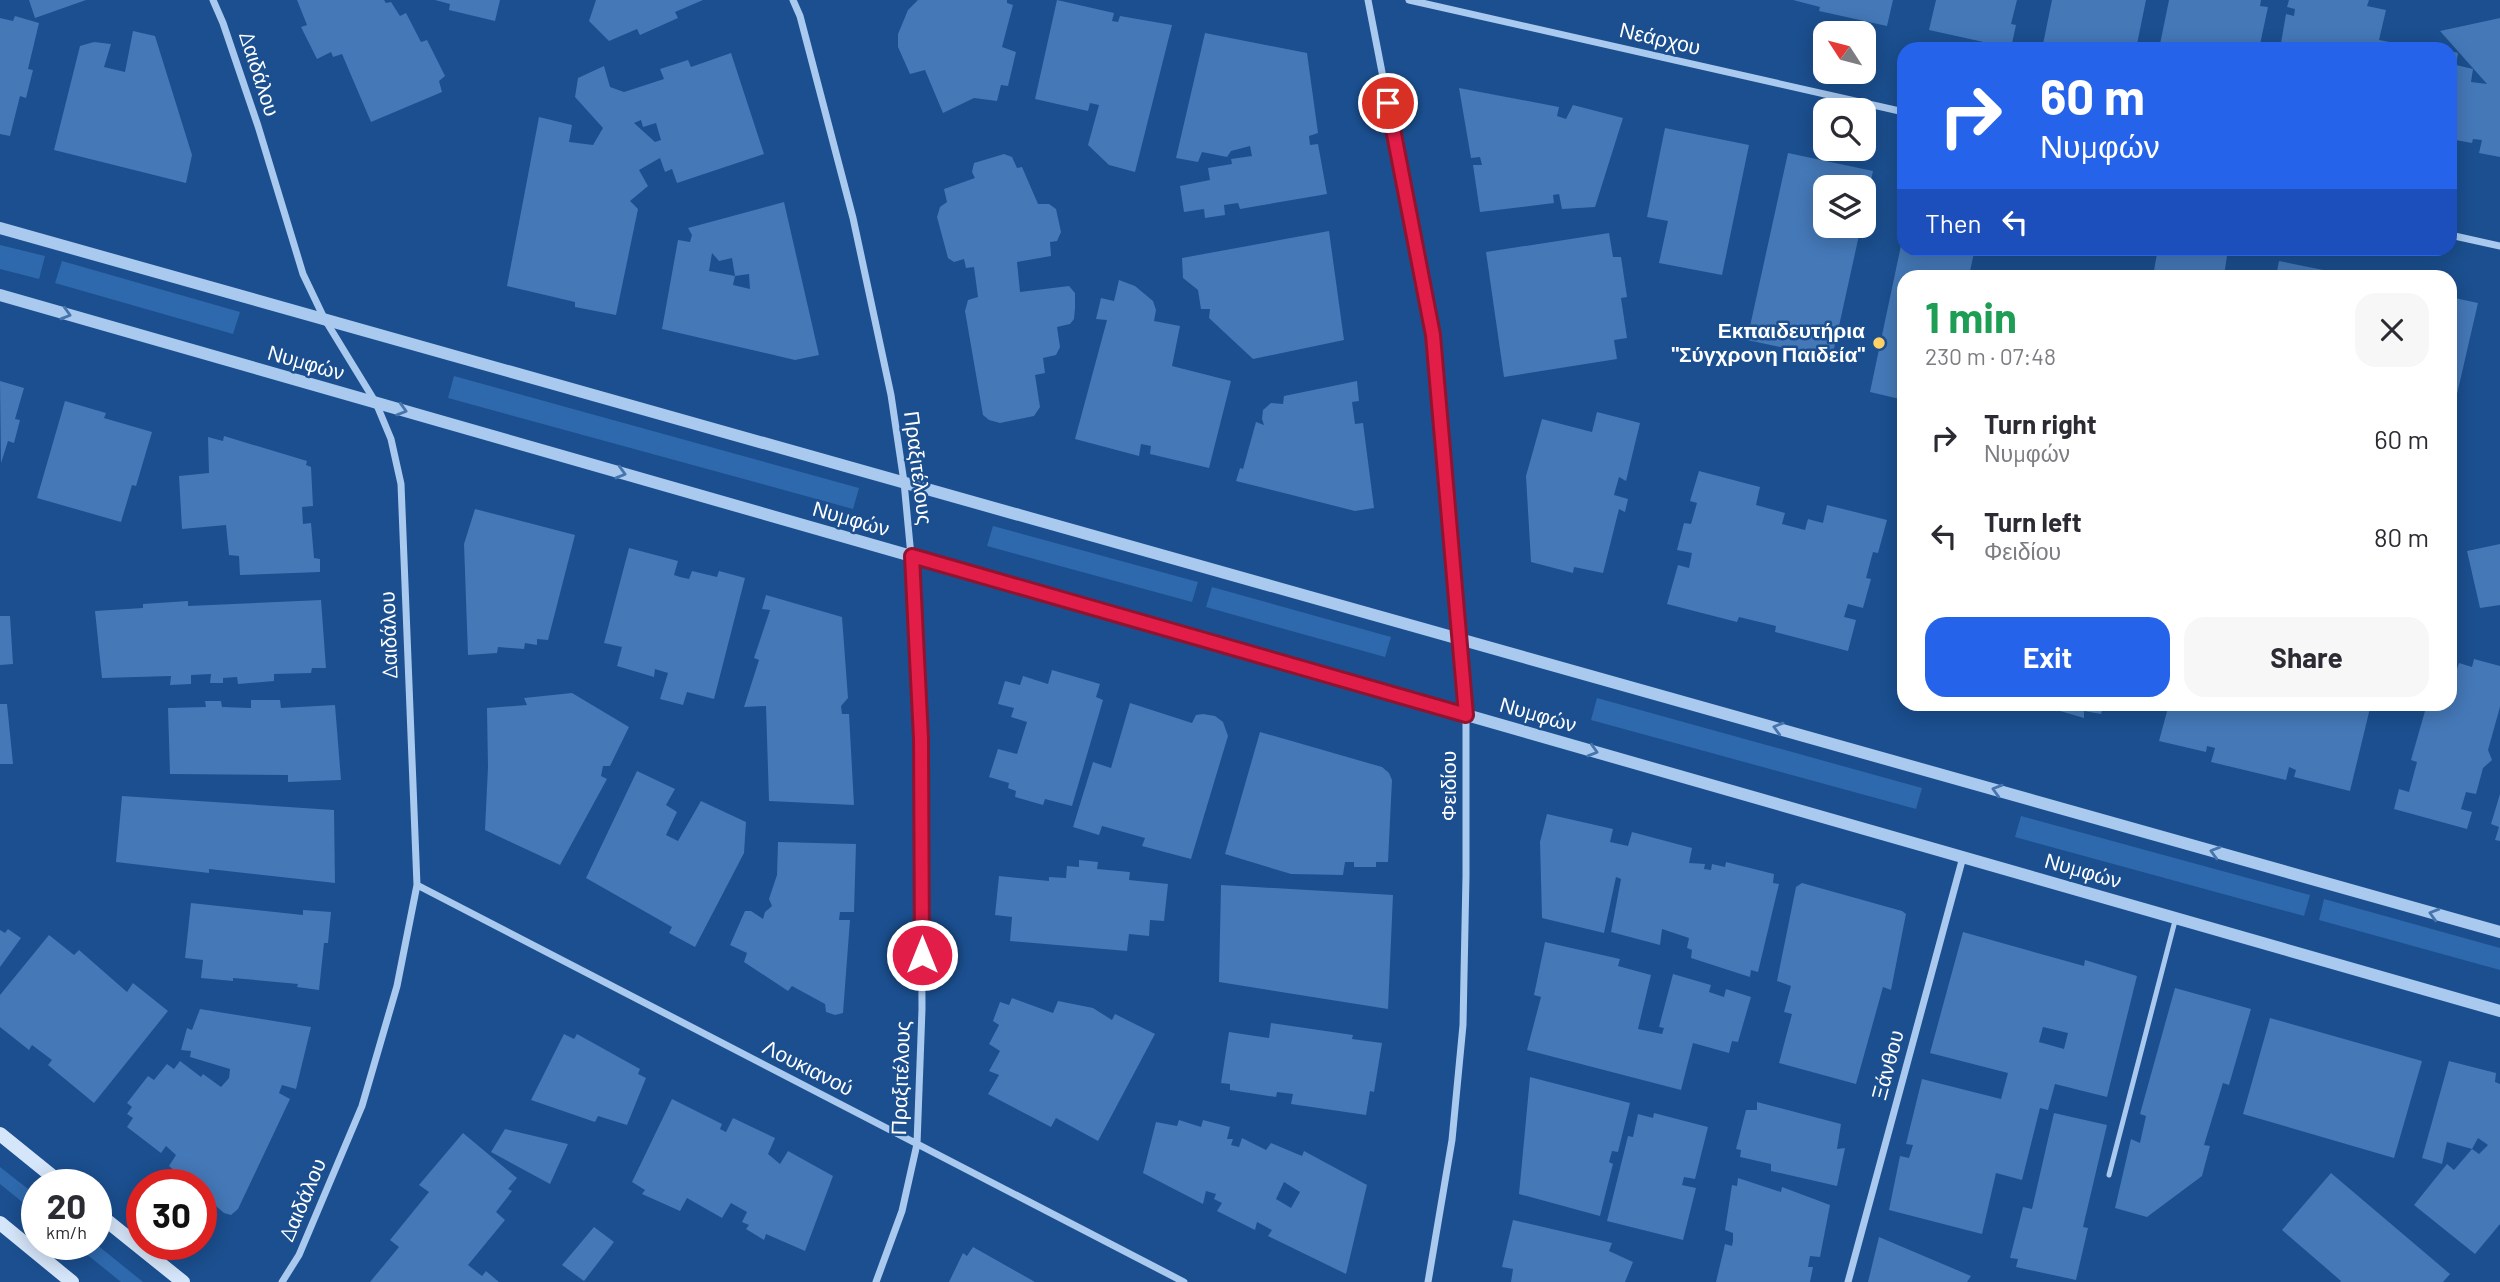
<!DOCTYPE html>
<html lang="en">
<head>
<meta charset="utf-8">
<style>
	:root { --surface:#fff; --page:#f7f7f7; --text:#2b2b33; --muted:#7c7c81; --accent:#2563eb }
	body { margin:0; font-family:Barlow,sans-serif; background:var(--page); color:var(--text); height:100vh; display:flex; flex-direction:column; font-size:26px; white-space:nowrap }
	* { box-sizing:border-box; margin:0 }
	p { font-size:23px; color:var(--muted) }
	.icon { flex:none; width:38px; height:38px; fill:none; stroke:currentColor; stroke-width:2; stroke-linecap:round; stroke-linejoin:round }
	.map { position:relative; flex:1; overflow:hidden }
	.side { position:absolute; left:1897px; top:270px; width:560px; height:441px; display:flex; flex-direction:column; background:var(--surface); border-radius:21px; box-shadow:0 4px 18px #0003 }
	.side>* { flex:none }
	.top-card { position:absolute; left:1897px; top:42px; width:560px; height:214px; border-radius:21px; box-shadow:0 4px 18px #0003; background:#2563eb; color:#fff; overflow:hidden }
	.needle { width:46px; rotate:306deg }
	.tools { position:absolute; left:1813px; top:21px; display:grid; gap:14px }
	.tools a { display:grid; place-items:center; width:63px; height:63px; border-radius:14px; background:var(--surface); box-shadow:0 4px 18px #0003; font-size:35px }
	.speed { position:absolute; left:21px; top:1169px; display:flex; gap:14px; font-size:35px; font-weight:700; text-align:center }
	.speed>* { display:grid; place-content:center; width:91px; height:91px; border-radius:50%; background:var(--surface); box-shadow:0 4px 18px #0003; line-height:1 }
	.speed small { font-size:18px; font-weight:400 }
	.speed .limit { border:10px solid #d22; background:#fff; color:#111 }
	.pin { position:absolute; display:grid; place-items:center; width:60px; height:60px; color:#fff; margin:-30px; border:4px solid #fff; border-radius:50%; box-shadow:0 2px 7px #0007 }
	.me { position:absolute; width:77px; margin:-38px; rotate:0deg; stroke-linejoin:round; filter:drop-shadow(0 0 5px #0008) }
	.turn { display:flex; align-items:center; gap:24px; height:147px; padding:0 28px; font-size:32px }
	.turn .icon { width:91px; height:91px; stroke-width:2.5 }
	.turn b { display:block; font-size:49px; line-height:60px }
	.then { display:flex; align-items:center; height:66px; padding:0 28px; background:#0003; gap:14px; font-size:26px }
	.round { display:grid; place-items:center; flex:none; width:74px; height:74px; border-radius:21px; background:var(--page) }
	.head { display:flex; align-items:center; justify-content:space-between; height:119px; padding:0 28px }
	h1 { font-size:42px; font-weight:700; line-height:52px; color:#1e9e55 }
	.button { display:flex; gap:14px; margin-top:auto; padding:14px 28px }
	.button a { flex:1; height:80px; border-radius:21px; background:var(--accent); color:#fff; font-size:28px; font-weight:700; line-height:80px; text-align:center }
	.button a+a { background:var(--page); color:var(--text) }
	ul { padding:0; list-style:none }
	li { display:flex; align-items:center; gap:21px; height:98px; padding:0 28px }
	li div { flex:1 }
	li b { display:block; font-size:26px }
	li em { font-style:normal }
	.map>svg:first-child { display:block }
	.green { fill:#2e69ad }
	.building { fill:#4478b7; fill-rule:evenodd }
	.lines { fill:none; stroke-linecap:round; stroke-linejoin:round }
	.service { stroke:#a9c9ee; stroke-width:5 }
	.minor { stroke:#a9c9ee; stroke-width:7 }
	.tertiary { stroke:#a9c9ee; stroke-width:12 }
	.secondary { stroke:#d6e6fa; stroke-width:14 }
	.oneway { stroke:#4674ac }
	.route-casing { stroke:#92132f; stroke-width:18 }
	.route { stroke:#e11d48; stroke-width:12 }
	.poi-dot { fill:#ffd166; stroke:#1b4f8f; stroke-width:2.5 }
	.labels { text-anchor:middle; stroke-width:5; stroke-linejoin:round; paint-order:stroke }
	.street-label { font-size:21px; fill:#fff; stroke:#1b4f8f }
	.poi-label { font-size:21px; font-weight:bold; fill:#fff; stroke:#1b4f8f; text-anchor:end }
</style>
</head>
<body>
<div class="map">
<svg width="2500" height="1282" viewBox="0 0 2500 1282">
	<rect width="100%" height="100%" fill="#1b4f8f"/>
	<path class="green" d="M0 245 45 256 39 279 0 269Z
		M62 261 240 312 233 334 55 283Z
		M454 376 859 488 853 509 448 398Z
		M993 526 1198 582 1192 602 987 546Z
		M1212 587 1391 637 1385 657 1206 607Z
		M1597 698 1922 788 1916 809 1591 720Z
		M2021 816 2310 895 2304 916 2015 837Z
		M2324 899 2500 948V970L2319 920Z
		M0 1167 37 1196V1214L0 1184Z
		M74 1244H96L143 1282H121Z"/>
	<path class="building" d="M29 0H86L35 18Z
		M297 0H384L386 3 391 2 400 16 406 13 421 42 427 40 445 76 439 81 442 92 371 122 342 54 333 57 331 52 317 59 301 27 307 25Z
		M435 0H500L495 21 449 10 450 4Z
		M596 0H703L675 12 678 18 640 35 637 29 609 41 589 21Z
		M918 0H1007V3L1013 5 1002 47 1016 52 1008 86 1001 85 997 101 974 98 943 113 925 70 910 74 898 47V34L908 10Z
		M1057 0 1114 13 1112 21 1118 22 1120 16 1172 25 1135 172 1109 165 1088 145 1099 105 1090 103 1088 111 1035 99Z
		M1793 0H1893L1887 26 1819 11 1820 7Z
		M1936 0H2017L2011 24 2016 25 2011 48 1929 30Z
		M2052 0H2146L2136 49H2042Z
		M2169 0H2261L2260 6 2268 7 2259 49H2159Z
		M2289 0H2369L2367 6 2386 10 2379 40 2405 45V49H2280L2286 14 2294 16 2295 9 2287 7Z
		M15 16 39 23 28 69 33 70 26 98 20 96 10 136 0 134V18L13 21Z
		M2500 18V157L2479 153 2482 140 2473 139 2472 143 2450 139V51L2458 53 2456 65 2473 69 2471 82 2487 84 2440 31Z
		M133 31 155 36 192 155 186 183 54 150 80 46 94 42 111 44 104 67 125 72Z
		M1205 33 1307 53 1318 133 1309 136 1310 145 1318 144 1327 194 1240 209 1238 203 1224 205 1225 215 1205 218 1204 209 1184 212 1180 186 1210 180 1208 168 1232 164 1231 159 1252 156 1250 146 1231 151 1227 157 1202 152 1198 162 1176 158Z
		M731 53 764 154 677 183 672 169 665 172 660 158 639 170 648 186 630 201 638 209 616 315 575 307V302L507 286 539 117 572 125 569 142 593 145 603 128 575 97 578 78 604 66 610 87 624 92 664 79 660 69 688 60 691 67ZM641 120 643 127 656 123 661 140 655 142 634 123Z
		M1459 88 1559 107 1557 116 1566 119 1573 105 1623 118 1595 207 1562 209 1559 194 1553 195 1554 203 1480 212 1473 165H1482L1480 157 1471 158Z
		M1665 128 1749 145 1722 275 1659 263 1668 221 1647 217Z
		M1788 153 1873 171 1865 209 1864 187H1825V226H1861L1832 358 1747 340Z
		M1004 154 1012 157 1017 168 1022 167 1038 204H1049L1056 209 1061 232 1057 241 1050 242 1051 256 1017 262 1020 292 1069 286 1075 293V308L1074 319 1070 324 1057 327 1060 347 1056 355 1043 358 1045 373 1035 375 1040 407 1034 416 1000 423 989 420 983 415 965 311 968 300 978 297 974 267 966 268 964 259 954 262 948 258 937 217 940 207 947 202 944 189 975 178 972 172 974 163Z
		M784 202 819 355 795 360 662 329 678 240 690 242 692 235 688 228ZM712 253 719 261 732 258 735 276 749 274 750 289 733 285 735 276 709 271Z
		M1329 231 1344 340 1253 359 1209 318 1210 309H1201L1198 290 1183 278 1182 258Z
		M1609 233 1613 257H1621L1627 297 1621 298 1627 338 1614 340 1617 359 1504 377 1486 252Z
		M1903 236 1904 248H1975L1969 276H1904V400L1870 392Z
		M2158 248 2228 249 2224 276H2153Z
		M2279 261 2348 275V276H2276Z
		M1119 280 1135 286 1153 301 1156 310 1154 321 1180 326 1172 366 1231 381 1209 468 1150 454 1151 446 1141 444 1139 456 1075 439 1107 320 1096 319 1101 298 1114 301Z
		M2450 297 2478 303 2451 420 2450 419Z
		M0 381 24 388 15 419 20 420 14 443 8 441 1 463Z
		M1357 381 1359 401 1352 402 1355 424 1363 423 1374 508 1355 511 1236 481 1240 468 1243 469 1256 422 1264 425 1262 419 1263 410 1271 403 1283 404 1284 396Z
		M65 401 106 413 104 418 152 432 136 486 132 485 121 522 37 498Z
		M1597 412 1640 423 1626 481 1619 477 1614 495 1628 499 1625 512 1619 509 1603 573 1574 567 1573 573 1531 562 1526 476 1542 419 1592 432Z
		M224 436 307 461 306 465 311 467 313 506 302 507 303 524 311 523 314 558 320 559V572L240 575 239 556 229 555 226 525 182 529 179 476 209 473 208 437 223 441Z
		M1699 471 1760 487 1756 505 1785 513 1782 524 1805 530 1808 519 1823 523 1827 505 1887 520 1878 553 1873 552 1866 578 1871 579 1863 608 1848 604 1844 617 1856 620 1848 651 1775 632 1776 626 1739 617 1737 622 1667 604 1678 565 1689 568 1692 553 1677 550 1684 523 1691 524 1697 503 1690 501Z
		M475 509 575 535 548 640 537 639V645L525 643 524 649 498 647 497 653 468 655 464 544Z
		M2500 544V605L2480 608 2467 551Z
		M629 548 678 561 674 575 680 577 689 579 692 571 717 577 719 571 745 578 714 699 687 692 683 705 660 699 668 673 655 669 654 677 617 666 622 647 604 643Z
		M766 595 842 617 848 698 841 706 842 714H849L854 805 769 801 766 706 744 707 759 660 754 658 770 610 762 609Z
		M321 600 326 668H312L311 673 274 674V681L238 684 237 677 223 678V683H210L211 674 191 675V684L170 685 171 676 102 678 95 611 143 608V604L188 601V606Z
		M0 616H10L13 664 0 665Z
		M2474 659 2500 666V707L2488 750 2492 760 2483 768 2476 794 2466 792 2461 809 2472 812 2467 829 2394 809 2399 789 2409 792 2417 762 2411 760 2427 704H2450V670L2456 672 2459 663 2472 667Z
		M1052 670 1100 684 1096 697 1103 700 1072 806 1045 799 1043 805 1015 797 1016 791 1008 788 1009 783 989 777 998 749 1017 754 1027 722 1011 717 1014 708 998 704 1005 681 1020 685 1023 676 1048 684Z
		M572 693 629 727 610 766H603L601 776 607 779 560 865 485 830 488 767 487 708 527 705 524 698Z
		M251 700H280L281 708 335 705 341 780 288 782V775L170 774 168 708 206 707 205 701H221L222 707 251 708Z
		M1130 703 1192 723 1196 715 1203 714 1215 716 1223 722 1228 736 1191 859 1142 846 1145 838 1102 826 1099 835 1073 827 1093 762 1111 768Z
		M0 704H7L13 764H0Z
		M2036 704H2104L2101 714 2084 711V718Z
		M2169 704H2371L2350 791 2294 777 2296 770 2289 767 2286 780 2211 762 2215 748 2207 746 2206 752 2159 741Z
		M1260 732 1382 767 1389 773 1392 780 1388 862H1376V867H1354V862H1345L1343 875 1291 874 1225 854Z
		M637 771 675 789 666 805 677 812 666 835 678 841 701 801 746 822 744 853 695 947 669 933 672 927 586 878Z
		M2500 794V841L2495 840 2499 827 2491 824Z
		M122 796 334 810 335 883 209 869V873L116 862Z
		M1547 814 1613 829 1610 842 1628 846 1632 832 1692 848 1689 863 1705 864 1704 869 1711 870 1712 864 1725 867 1726 862 1774 874 1773 883 1779 884 1758 972 1751 970 1750 977 1691 958 1692 950 1687 948 1689 938 1662 929 1660 945 1611 932 1621 879 1616 877 1604 933 1542 918 1540 842Z
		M778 842 856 844 854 912H840L839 920H850L843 1013 835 1015 826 1012 825 1004 792 986 788 991 744 962 747 953 730 945 745 911H751L763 919 765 912 772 906 769 899 777 875Z
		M1079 860 1098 862 1097 869 1130 872 1129 880 1168 884 1164 921 1150 920 1149 936 1129 934 1127 951 1010 941 1012 917 995 915 999 876 1049 881V877L1066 878 1067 866 1079 867Z
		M1802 883 1902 911 1906 914 1891 990 1883 987 1856 1084 1779 1063 1792 1014 1784 1012 1791 986 1777 981 1796 887Z
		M1221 885 1393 895 1388 1009 1219 982Z
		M191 903 303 915V910L331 912 328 943H324L319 990 297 987 298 984 233 978V981L201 978 203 960 185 958Z
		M8 929 21 938 0 967V930L5 933Z
		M1963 932 2084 966 2085 960 2137 976 2107 1097 2055 1084 2048 1110 2040 1108 2022 1180 1996 1173 1982 1234 1889 1210 1900 1156 1909 1158 1913 1145 1906 1144 1922 1079 2001 1099 2008 1073 1930 1053ZM2043 1027 2068 1033 2064 1049 2039 1042Z
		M49 935 74 955 79 950 127 992 133 983 168 1011 94 1103 48 1065 52 1060 32 1045 29 1050 0 1027V995Z
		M1545 942 1620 959 1618 966 1651 975 1638 1029 1662 1034 1664 1028 1659 1027 1673 974 1711 985 1709 992 1724 997 1726 989 1751 997 1738 1042 1732 1041 1729 1053 1693 1043 1681 1090 1527 1050 1541 997 1534 995Z
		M2175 988 2251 1009 2229 1085 2223 1083 2204 1145 2210 1146 2202 1176 2147 1217 2115 1208 2131 1139 2140 1143 2146 1116 2140 1114Z
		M1012 998 1053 1013 1058 1001 1093 1008 1112 1020 1115 1014 1155 1034 1098 1141 1056 1118 1051 1127 988 1094 999 1075 989 1071 1000 1051 989 1044 999 1025 993 1021 1000 1002 1009 1005Z
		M200 1009 311 1027 296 1089 282 1085 279 1093 290 1099 238 1209 231 1215 224 1213 201 1193V1185H191L169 1166 176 1155 166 1146 161 1153 127 1127 133 1118 127 1114 132 1107 127 1103 148 1076 154 1080 167 1064 174 1069 180 1061 201 1077 203 1074 221 1087 229 1078 230 1069 190 1057 191 1051 181 1050 187 1028 192 1030Z
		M2270 1018 2422 1061 2394 1158 2243 1114Z
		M1271 1023 1353 1035 1352 1039 1382 1043 1374 1092 1370 1091 1366 1115 1291 1104 1293 1094 1277 1092 1276 1097 1230 1090V1084L1221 1083 1229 1032 1269 1038Z
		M564 1034 574 1039 577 1034 640 1069 638 1074 646 1078 627 1125 598 1116 595 1122 531 1100Z
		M2449 1061 2496 1073 2495 1082 2500 1084V1224L2475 1254 2414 1205 2447 1164 2454 1170 2472 1149 2447 1142 2442 1164 2422 1158ZM2478 1138 2488 1145 2479 1154 2472 1149Z
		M1530 1077 1630 1103 1618 1152 1612 1151 1609 1162 1613 1164 1600 1216 1519 1194Z
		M672 1099 722 1124 720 1129 726 1132 733 1118 775 1138 768 1154 780 1164 788 1151 833 1176 805 1251 766 1234 764 1240 746 1229 749 1225 742 1222 747 1212 731 1203 722 1218 687 1198 680 1211 642 1194 645 1190 632 1182Z
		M1757 1102 1841 1124 1837 1149 1845 1148 1837 1186 1771 1171V1164L1740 1157 1741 1150 1736 1149 1746 1110H1757Z
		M1654 1113 1708 1127 1695 1179 1684 1177 1682 1185 1696 1188 1683 1240 1607 1221 1628 1136 1633 1137 1638 1114 1653 1118Z
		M2054 1113 2107 1125 2083 1227 2088 1228 2076 1280 2016 1267 2018 1259 2010 1258 2023 1207 2032 1209Z
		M1179 1120 1201 1127 1203 1120 1230 1127 1227 1139H1233L1231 1145 1239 1147 1242 1138 1266 1150 1271 1143 1302 1156 1304 1151 1367 1185 1346 1274 1268 1236 1272 1230 1257 1222 1255 1230 1217 1211 1222 1203 1214 1199 1216 1194 1206 1191 1203 1204 1143 1173 1156 1122 1177 1126ZM1284 1182 1300 1192 1291 1208 1276 1199Z
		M505 1129 568 1144 550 1184 491 1152Z
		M463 1133 517 1178 508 1189 512 1191 496 1212 505 1220 468 1265 482 1276 486 1271 499 1282H370L399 1247 390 1240 429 1192 419 1185Z
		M2331 1173 2450 1274 2443 1282H2340L2341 1281 2282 1230Z
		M1738 1178 1781 1192 1782 1187 1830 1205 1820 1257 1810 1256 1808 1267H1813L1810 1282H1716L1725 1244 1732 1246 1733 1241V1233L1725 1230 1732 1185 1737 1186Z
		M1513 1220 1612 1243 1609 1251 1633 1262 1625 1282H1511L1513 1269 1502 1267Z
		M594 1227 614 1242 584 1281 562 1265Z
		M1879 1237 1971 1276 1967 1282H1868Z
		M973 1247 1035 1282H949L963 1253 967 1256Z"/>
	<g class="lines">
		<path class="service" d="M2109 1175 2176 917"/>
		<path class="minor" d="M213 0 223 23 258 126 303 274 324 318 376 403 391 439 401 484 417 885 397 986 362 1106 299 1255 282 1282
			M793 0 800 16 853 218 891 395 904 482 911 556 921 739 922 1009 917 1144 902 1211 876 1282
			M1368 0 1433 335 1466 714V876L1463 1025 1452 1140 1428 1282
			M1409 0 1904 112
			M2450 235 2500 246
			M417 885 1184 1282
			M1848 1282 1963 857"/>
		<path class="tertiary" d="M0 228 2500 932
			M0 295 2500 1011"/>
		<path class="secondary" d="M0 1134 63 1185
			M96 1212 183 1282
			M0 1223 72 1282"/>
	</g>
	<defs><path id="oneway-chevron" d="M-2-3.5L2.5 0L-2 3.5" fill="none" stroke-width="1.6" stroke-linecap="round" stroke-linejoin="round" transform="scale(1.75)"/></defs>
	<g class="oneway">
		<use href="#oneway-chevron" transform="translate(66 314) rotate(16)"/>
		<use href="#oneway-chevron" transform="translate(402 410) rotate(16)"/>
		<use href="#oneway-chevron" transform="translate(621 473) rotate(16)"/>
		<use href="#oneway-chevron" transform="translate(1778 728) rotate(-164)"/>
		<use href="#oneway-chevron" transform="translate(1593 751) rotate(16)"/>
		<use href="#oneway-chevron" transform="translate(1997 790) rotate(-164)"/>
		<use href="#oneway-chevron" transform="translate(2215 852) rotate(-164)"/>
		<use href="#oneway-chevron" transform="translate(2434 914) rotate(-164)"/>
	</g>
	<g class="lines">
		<g class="route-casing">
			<path id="route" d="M922 955 921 739 912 556 1466 715 1433 335 1388 103"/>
		</g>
		<use href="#route" class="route"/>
	</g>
	<circle class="poi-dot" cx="1879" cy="343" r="7"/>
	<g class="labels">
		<g class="street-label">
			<text transform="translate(1660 39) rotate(13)" y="7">Νεάρχου</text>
			<text transform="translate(259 74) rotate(72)" y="7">Δαιδάλου</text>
			<text transform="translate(306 363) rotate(16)" y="7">Νυμφών</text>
			<text transform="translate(918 468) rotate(83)" y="7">Πραξιτέλους</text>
			<text transform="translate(851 519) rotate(16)" y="7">Νυμφών</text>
			<text transform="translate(389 635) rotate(-92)" y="7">Δαιδάλου</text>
			<text transform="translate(1538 715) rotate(16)" y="7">Νυμφών</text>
			<text transform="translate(1449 786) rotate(-90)" y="7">Φειδίου</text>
			<text transform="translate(2083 871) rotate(16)" y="7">Νυμφών</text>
			<text transform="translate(1888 1065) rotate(-75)" y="7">Ξάνθου</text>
			<text transform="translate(808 1068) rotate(27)" y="7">Λουκιανού</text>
			<text transform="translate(901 1078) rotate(-88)" y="7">Πραξιτέλους</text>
			<text transform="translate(303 1200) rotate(-67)" y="7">Δαιδάλου</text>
		</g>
		<g class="poi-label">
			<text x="1865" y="338">Εκπαιδευτήρια<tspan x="1865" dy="24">"Σύγχρονη Παιδεία"</tspan></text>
		</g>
	</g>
</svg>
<div class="tools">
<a><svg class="needle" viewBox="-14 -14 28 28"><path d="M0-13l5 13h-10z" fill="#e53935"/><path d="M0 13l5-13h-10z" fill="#7c7c81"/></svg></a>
<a><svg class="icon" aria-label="search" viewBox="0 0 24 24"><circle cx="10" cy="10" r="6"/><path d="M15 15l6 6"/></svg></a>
<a><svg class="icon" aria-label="layers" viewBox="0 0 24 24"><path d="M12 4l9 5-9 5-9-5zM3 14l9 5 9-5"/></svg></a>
</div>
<div class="speed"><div>20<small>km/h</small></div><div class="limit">30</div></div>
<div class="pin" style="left:1388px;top:103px;background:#d93025"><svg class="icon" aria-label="arrive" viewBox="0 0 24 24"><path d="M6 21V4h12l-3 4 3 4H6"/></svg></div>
<svg class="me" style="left:922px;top:955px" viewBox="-20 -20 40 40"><circle r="17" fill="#e11d48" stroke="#fff" stroke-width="3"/><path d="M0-11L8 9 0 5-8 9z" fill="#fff"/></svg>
<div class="top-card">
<div class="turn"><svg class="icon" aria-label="right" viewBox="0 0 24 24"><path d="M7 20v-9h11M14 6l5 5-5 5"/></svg><div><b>60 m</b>Νυμφών</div></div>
<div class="then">Then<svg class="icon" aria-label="left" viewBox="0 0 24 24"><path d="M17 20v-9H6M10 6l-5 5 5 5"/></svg></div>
</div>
<section class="side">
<div class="head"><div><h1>1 min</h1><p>230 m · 07:48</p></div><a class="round"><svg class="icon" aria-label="close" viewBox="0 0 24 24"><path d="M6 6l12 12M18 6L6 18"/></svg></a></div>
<ul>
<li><svg class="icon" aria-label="right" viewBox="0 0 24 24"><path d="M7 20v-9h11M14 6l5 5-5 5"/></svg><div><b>Turn right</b><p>Νυμφών</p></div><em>60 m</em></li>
<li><svg class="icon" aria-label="left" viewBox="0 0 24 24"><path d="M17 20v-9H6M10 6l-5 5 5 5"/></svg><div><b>Turn left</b><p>Φειδίου</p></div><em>80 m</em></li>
</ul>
<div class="button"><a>Exit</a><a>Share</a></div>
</section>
</div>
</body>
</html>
